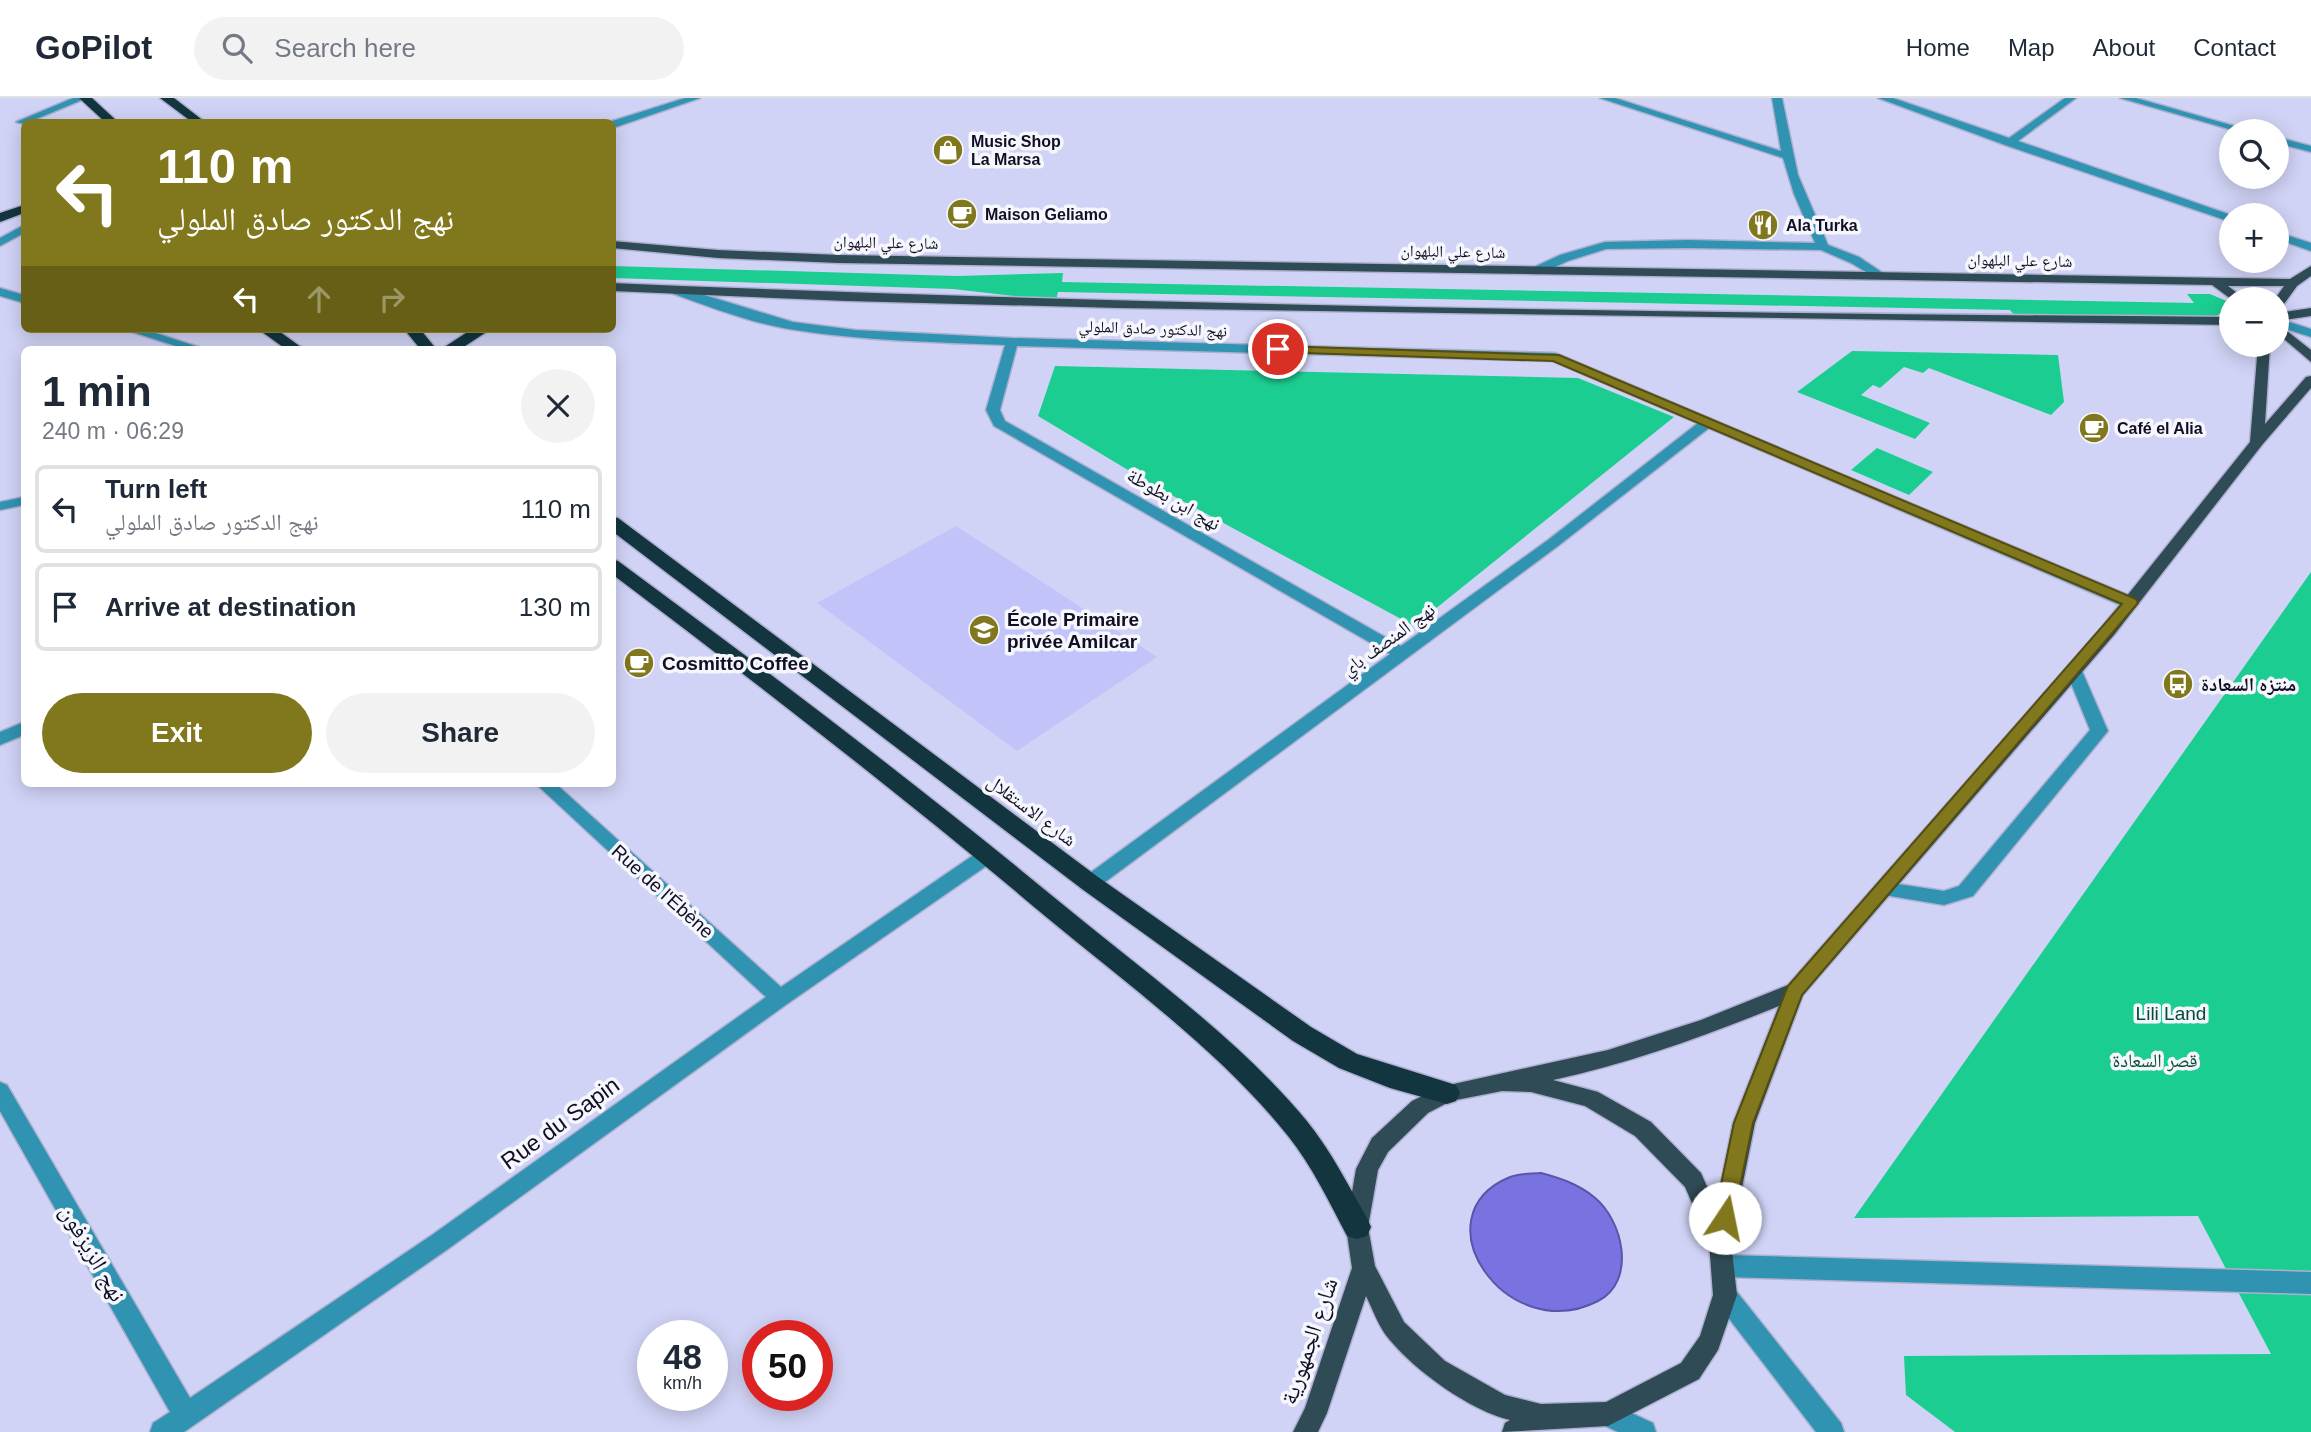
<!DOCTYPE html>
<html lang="en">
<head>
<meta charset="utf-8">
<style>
	:root { --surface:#fff; --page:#f2f2f3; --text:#1f2937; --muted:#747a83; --line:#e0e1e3; --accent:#81771c }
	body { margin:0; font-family:Arial,"Noto Naskh Arabic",sans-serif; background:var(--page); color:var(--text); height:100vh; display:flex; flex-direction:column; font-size:26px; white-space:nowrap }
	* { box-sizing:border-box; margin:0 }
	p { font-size:23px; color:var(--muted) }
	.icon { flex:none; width:38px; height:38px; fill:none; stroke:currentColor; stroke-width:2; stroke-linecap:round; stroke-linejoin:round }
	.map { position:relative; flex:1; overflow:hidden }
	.side { position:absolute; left:21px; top:248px; width:595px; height:441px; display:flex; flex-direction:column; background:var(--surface); border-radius:10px; box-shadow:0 4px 18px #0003 }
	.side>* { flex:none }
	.banner { position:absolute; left:21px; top:21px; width:595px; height:214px; border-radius:10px; box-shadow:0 4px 18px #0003; background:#81771c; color:#fff; overflow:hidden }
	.fabs { position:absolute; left:2219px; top:21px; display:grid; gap:14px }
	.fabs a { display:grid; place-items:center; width:70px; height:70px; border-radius:50%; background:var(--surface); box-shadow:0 4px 18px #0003; font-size:35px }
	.speed { position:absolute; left:637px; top:1222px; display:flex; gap:14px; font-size:35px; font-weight:700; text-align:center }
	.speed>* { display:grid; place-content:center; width:91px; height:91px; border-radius:50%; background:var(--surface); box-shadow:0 4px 18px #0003; line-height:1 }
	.speed small { font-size:18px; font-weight:400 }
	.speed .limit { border:10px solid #d22; background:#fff; color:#111 }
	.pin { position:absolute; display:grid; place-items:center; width:60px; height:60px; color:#fff; margin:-30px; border:4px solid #fff; border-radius:50%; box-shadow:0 2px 7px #0007 }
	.me { position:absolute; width:77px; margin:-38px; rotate:11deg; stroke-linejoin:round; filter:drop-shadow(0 0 5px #0008) }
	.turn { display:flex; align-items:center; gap:24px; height:147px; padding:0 21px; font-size:32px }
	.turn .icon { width:91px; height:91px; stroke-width:2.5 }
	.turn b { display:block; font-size:49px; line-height:60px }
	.lanes { display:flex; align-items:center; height:66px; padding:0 21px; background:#0003; justify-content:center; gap:35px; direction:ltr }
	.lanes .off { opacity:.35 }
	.round { display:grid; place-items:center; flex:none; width:74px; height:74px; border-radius:37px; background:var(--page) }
	.head { display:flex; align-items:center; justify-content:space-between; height:119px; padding:0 21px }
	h1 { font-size:42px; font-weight:700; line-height:52px }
	.action { display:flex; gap:14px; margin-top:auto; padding:14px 21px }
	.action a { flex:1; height:80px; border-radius:42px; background:var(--accent); color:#fff; font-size:28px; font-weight:700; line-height:80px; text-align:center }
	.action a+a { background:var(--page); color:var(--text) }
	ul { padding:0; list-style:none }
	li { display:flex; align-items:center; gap:21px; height:88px; margin:0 14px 10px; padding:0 7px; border:4px solid var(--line); border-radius:10px }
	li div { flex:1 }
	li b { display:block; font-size:26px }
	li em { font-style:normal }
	header { display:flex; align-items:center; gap:42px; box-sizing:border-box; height:98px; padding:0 35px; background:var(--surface); border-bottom:2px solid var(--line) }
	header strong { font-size:33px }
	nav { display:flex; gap:38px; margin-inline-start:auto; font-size:24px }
	.search { width:490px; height:63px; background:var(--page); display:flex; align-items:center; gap:18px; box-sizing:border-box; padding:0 24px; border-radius:38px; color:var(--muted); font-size:26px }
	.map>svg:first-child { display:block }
	.built { fill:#c2c4f9 }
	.green { fill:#1ccd92 }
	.water { fill:#7973e1; stroke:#5a55a8; stroke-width:2 }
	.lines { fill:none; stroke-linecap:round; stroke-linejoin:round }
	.minor-casing { stroke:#aeb0d0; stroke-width:3 }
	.major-casing { stroke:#aeb0d0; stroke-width:3 }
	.highway-casing { stroke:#aeb0d0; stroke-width:3 }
	.minor { fill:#3093b2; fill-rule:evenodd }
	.major { fill:#2f4b55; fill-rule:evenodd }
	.highway { fill:#123540; fill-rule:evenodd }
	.route { fill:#81771c; stroke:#544d12; stroke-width:2 }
	.labels { text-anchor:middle; stroke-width:7; stroke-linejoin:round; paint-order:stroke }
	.far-poi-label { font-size:16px; font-weight:bold; fill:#100f24; stroke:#f6f7fd; text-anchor:start }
	.far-street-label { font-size:16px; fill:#100f24; stroke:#f6f7fd }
	.street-label { font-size:19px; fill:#100f24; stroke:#f6f7fd }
	.poi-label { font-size:19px; font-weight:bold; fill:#100f24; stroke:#f6f7fd; text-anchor:start }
	.park-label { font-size:19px; fill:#064c34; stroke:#f6f7fd }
	.near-street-label { font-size:23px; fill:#100f24; stroke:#f6f7fd }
</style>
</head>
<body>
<header>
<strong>GoPilot</strong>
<div class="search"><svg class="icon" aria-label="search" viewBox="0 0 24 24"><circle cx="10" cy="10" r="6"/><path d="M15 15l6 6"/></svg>Search here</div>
<nav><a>Home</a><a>Map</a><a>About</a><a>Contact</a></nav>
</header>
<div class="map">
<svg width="2311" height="1334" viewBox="0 0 2311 1334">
	<rect width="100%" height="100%" fill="#d1d3f6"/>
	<path class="built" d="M956 428 1015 466 1157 559 1017 653 817 505Z"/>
	<path class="green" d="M613 168 957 178 1063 175 1062 184 2194 205 2187 196H2210L2229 204 2231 210 2212 220 2018 222 2010 212 1058 194 1056 203 953 191 613 180Z
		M1852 253 2058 257 2064 304 2051 317 1929 270 1923 275 1904 269 1880 290 1873 287 1861 297 1930 325 1915 341 1797 294Z
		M1055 268 1578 280 1674 319 1414 528 1153 387 1038 318Z
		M1877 350 1933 374 1909 397 1851 372Z
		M2311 474V1334H1955L1906 1297 1904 1258 2271 1256 2198 1118 1854 1120Z"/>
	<path class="water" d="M1541 1075C1560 1080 1578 1086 1594 1099 1623 1122 1637 1183 1598 1203 1507 1250 1416 1118 1510 1079 1519 1075 1531 1076 1541 1075Z"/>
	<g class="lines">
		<g class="minor-casing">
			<path id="minor" d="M73 0H87L24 26 16 24Z
				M685 0H700L616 29 612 30V24H609Z
				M1600 0H1615L1781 53 1772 0H1782L1798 77 1828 147 1859 159 1886 177 1876 180 1851 165 1821 152 1688 150 1606 151 1568 163 1540 176H1532V170L1560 157 1605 144 1688 142 1815 145 1794 96 1783 60Z
				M1878 0H1893L2009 40 2065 0H2076L2018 43 2231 117V124L2005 47Z
				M2120 0H2136L2252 33H2236Z
				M2277 39 2311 48V54L2277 45Z
				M24 127V135L0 148V140Z
				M2277 134 2311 145V153L2277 141Z
				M675 188 793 224 855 232 1012 240 1555 255 2137 501 2139 505 2131 510 2125 509 1709 330 1558 448 1097 790H1083L1081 785 1083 780 1390 556 994 328 986 312 1005 247C935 244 864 243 795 232 753 226 710 209 671 195V189ZM1017 248 1553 263 1698 325 1548 442 1401 548 1005 323 1000 312Z
				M0 190 24 197V205L0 198Z
				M2277 220 2311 231V239L2277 228Z
				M123 231H143L208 252H188Z
				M24 399V407L0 412V404Z
				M2074 568 2082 573 2108 633 1973 798 1944 807 1878 796 1876 791 1878 786 1885 784 1944 793 1959 788 2090 632 2066 573Z
				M24 624V637L0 647V634Z
				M536 686H556L781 889 981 752H995L997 757 995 762 787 906 448 1151 184 1334H150L153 1325 170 1314 0 1013V984L7 987 190 1300 432 1137 766 899Z
				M1724 1157 2311 1174V1196L1724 1179 1716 1176 1712 1168 1716 1160Z
				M1725 1186 1733 1189 1841 1325 1844 1334H1816L1717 1205 1713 1197 1717 1189Z
				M1608 1304 1653 1325 1656 1334H1618L1599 1325 1596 1316 1599 1307Z"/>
		</g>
		<g class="major-casing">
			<path id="major" d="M612 143 718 152 839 157 2290 181 2311 168V178L2297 188 2281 210 2277 211 2275 201 2284 188H2228L2245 201H2231L2212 187 839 165 718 160 612 150Z
				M612 185C1152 208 1692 215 2231 219V227L1119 210 847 203 612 193Z
				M2311 210V218L2277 223V215Z
				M2277 225 2311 252V264L2277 235Z
				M2258 247H2270L2265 326 2306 279 2311 278V290L2262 347 2114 537 1803 897 1755 1025 1731 1144 1737 1197 1718 1252 1699 1281 1608 1328 1502 1334 1505 1325 1510 1322C1471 1313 1415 1273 1389 1241 1379 1230 1373 1212 1366 1198L1327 1315 1318 1334H1293L1305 1310 1352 1170 1346 1129 1356 1071 1372 1040 1412 1003 1440 989 1608 952 1701 922 1788 887 2102 529 2250 344ZM1779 908 1733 1025 1716 1109 1701 1075 1651 1024 1598 994 1553 982C1631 965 1705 938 1779 908ZM1502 993 1531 994 1585 1008 1635 1038 1685 1089 1709 1144 1713 1197 1700 1238 1681 1265 1606 1304 1541 1306 1505 1297 1445 1263 1404 1224 1375 1168 1368 1129 1378 1072 1388 1054 1428 1015 1451 1003Z"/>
		</g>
		<g class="highway-casing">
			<path id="highway" d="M79 0H92L118 24H105Z
				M160 0H174L205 24H192Z
				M24 107V115L0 124V115Z
				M258 231H276L305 252H287Z
				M404 231H420L437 252H421Z
				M472 231H491L459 252H440Z
				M612 419 618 420 1098 779 1311 929 1357 956 1456 987 1460 995 1456 1003 1447 1006 1390 990 1339 970 1293 943 1082 791 612 433Z
				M612 461 618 463C769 574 917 686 1061 805 1144 874 1236 938 1306 1022 1330 1051 1348 1087 1367 1120L1371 1129 1367 1138 1357 1141 1347 1138C1329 1104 1312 1068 1288 1038 1220 953 1128 887 1045 818 904 699 759 587 612 476Z"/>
		</g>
		<use href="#minor" class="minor"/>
		<use href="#major" class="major"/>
		<use href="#highway" class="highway"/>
	</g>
	<path class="route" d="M1278 248 1559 257 2136 501 2138 505 1802 897 1753 1025 1732 1127 1725 1129 1717 1127 1714 1120 1734 1025 1788 888 2122 506 1553 263 1274 254 1272 251Z"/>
	<defs>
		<g id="shop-disc" transform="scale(1.575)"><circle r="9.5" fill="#81771c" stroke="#f6f7fd"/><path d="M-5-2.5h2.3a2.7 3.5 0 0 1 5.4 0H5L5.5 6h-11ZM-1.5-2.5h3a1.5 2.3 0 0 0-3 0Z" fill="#fff"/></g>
		<g id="cafe-disc" transform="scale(1.575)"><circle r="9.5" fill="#81771c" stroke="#f6f7fd"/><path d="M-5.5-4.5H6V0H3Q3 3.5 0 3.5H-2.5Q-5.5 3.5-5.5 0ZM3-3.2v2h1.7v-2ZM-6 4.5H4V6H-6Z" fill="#fff"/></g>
		<g id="restaurant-disc" transform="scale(1.575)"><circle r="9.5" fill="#81771c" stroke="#f6f7fd"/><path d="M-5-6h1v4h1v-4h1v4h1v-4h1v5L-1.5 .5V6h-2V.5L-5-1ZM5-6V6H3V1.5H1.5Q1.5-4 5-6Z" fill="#fff"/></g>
		<g id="school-disc" transform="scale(1.575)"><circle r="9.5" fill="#81771c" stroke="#f6f7fd"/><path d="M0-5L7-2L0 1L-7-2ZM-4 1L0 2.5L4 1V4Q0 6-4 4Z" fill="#fff"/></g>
		<g id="bus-disc" transform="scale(1.575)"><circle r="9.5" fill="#81771c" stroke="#f6f7fd"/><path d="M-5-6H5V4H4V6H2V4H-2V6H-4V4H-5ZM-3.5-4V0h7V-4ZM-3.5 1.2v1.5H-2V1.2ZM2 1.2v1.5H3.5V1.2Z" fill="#fff"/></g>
	</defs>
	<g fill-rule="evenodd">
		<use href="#shop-disc" x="948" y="52"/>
		<use href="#cafe-disc" x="962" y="116"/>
		<use href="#restaurant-disc" x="1763" y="127"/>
		<use href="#cafe-disc" x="2094" y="330"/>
		<use href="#school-disc" x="984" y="532"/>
		<use href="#cafe-disc" x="639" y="565"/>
		<use href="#bus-disc" x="2178" y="586"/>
	</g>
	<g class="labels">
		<g class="far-poi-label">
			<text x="971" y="49">Music Shop<tspan x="971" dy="18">La Marsa</tspan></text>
			<text x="985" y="122">Maison Geliamo</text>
			<text x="1786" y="133">Ala Turka</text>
			<text x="2117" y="336">Café el Alia</text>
		</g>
		<g class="far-street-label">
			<text transform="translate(886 144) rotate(1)" y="6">شارع علي البلهوان</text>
			<text transform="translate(1453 153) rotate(1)" y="6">شارع علي البلهوان</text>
			<text transform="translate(2020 162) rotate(1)" y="6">شارع علي البلهوان</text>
			<text transform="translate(1153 230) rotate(2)" y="6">نهج الدكتور صادق الملولي</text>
		</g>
		<g class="street-label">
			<text transform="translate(1174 401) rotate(30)" y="7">نهج ابن بطوطة</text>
			<text transform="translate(1388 541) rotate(-36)" y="7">نهج المنصف باي</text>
			<text transform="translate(1032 712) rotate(37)" y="7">شارع الاستقلال</text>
			<text transform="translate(663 793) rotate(42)" y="7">Rue de l'Ébène</text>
		</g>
		<g class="poi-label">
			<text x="1007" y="528">École Primaire<tspan x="1007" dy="22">privée Amilcar</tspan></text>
			<text x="662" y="572">Cosmitto Coffee</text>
			<text x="2201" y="593">منتزه السعادة</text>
		</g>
		<g class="park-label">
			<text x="2171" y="922">Lili Land</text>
			<text x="2155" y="969">قصر السعادة</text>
		</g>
		<g class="near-street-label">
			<text transform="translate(560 1025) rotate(-36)" y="8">Rue du Sapin</text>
			<text transform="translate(93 1155) rotate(60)" y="8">نهج الزيزفون</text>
			<text transform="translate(1309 1243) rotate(-71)" y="8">شارع الجمهورية</text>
		</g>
	</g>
</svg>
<div class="fabs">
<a><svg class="icon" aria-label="search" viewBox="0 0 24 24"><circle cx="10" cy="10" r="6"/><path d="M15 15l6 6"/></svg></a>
<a>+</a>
<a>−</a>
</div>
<div class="speed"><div>48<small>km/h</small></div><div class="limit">50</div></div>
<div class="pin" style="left:1278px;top:251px;background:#d93025"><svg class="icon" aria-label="arrive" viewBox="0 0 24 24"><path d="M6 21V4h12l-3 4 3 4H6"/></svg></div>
<svg class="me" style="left:1725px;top:1120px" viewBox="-20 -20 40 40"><circle r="19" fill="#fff"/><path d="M0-13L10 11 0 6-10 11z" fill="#81771c"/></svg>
<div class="banner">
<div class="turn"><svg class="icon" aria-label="left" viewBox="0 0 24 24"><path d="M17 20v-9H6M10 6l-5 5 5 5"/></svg><div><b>110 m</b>نهج الدكتور صادق الملولي</div></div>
<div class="lanes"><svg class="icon" aria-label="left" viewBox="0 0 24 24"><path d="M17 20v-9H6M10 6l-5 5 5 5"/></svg><svg class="icon off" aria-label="ahead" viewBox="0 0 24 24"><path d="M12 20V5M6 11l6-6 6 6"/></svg><svg class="icon off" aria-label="right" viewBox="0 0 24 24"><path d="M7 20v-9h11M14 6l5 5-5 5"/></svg></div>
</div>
<section class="side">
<div class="head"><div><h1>1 min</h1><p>240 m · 06:29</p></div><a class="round"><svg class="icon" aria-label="close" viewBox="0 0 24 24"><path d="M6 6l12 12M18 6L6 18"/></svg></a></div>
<ul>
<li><svg class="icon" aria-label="left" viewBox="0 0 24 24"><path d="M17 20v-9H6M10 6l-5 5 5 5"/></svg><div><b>Turn left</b><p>نهج الدكتور صادق الملولي</p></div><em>110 m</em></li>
<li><svg class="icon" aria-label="arrive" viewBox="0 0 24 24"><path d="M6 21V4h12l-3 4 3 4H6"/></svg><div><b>Arrive at destination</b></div><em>130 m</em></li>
</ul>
<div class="action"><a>Exit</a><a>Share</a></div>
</section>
</div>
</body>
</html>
